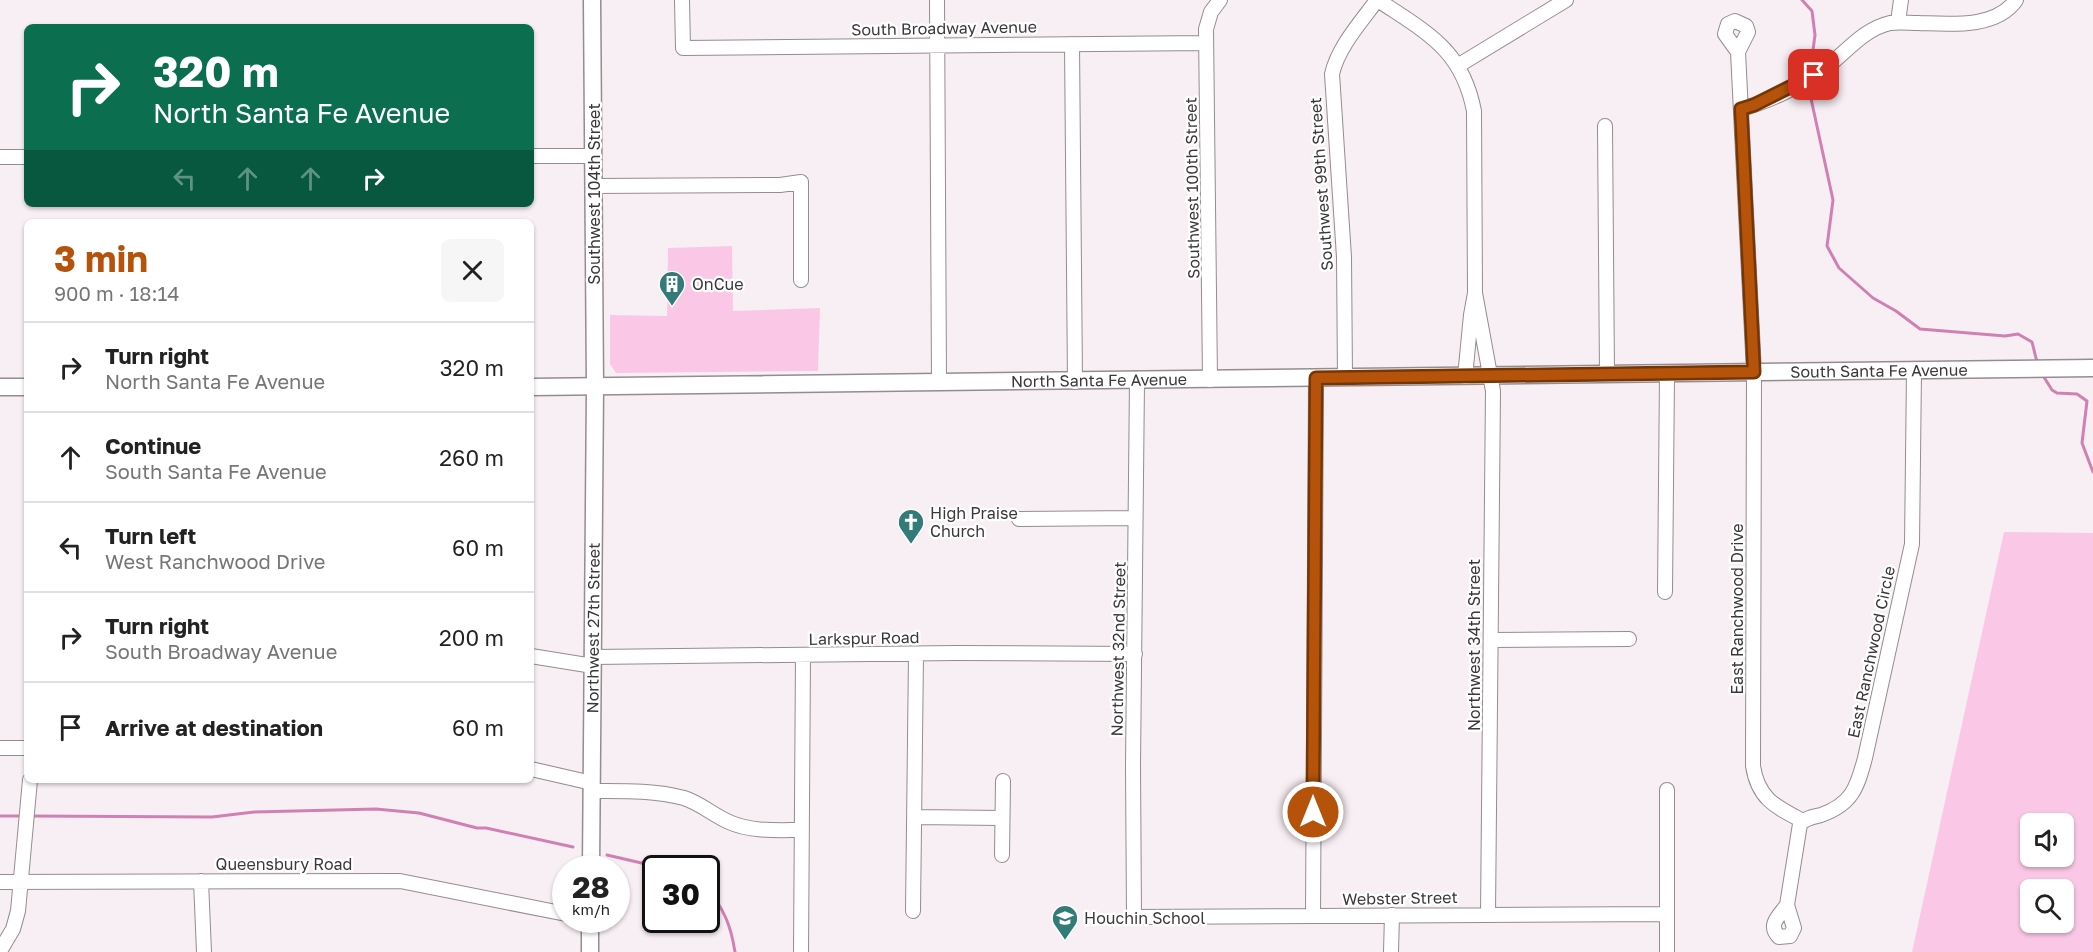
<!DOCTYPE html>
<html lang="en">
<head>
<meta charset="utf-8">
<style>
	:root { --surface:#fff; --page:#f6f6f6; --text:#222; --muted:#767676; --line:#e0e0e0; --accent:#b45309 }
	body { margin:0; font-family:"Golos Text",sans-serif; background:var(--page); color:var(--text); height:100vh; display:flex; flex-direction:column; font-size:22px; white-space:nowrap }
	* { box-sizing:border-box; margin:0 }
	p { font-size:20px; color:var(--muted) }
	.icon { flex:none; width:33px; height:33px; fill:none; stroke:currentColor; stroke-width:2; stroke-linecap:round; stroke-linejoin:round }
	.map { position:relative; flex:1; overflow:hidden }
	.drawer { position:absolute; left:24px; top:219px; width:510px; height:564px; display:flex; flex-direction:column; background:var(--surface); border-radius:9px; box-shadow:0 2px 4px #0004 }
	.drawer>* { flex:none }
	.top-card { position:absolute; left:24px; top:24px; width:510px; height:183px; border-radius:9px; box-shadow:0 2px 4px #0004; background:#0b6e4f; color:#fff; overflow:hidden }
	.controls { position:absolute; left:2020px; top:813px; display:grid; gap:12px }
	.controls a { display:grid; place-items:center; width:54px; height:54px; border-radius:9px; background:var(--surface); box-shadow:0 2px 4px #0004; font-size:30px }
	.speed { position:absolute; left:552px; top:855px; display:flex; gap:12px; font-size:30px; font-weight:700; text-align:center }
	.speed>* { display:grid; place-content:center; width:78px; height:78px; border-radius:50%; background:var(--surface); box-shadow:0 2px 4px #0004; line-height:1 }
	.speed small { font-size:15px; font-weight:400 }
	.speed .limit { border:3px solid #111; border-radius:9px; background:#fff; color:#111 }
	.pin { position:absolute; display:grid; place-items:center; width:51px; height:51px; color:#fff; margin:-26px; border-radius:12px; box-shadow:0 3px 9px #0006 }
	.me { position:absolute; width:66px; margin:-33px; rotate:0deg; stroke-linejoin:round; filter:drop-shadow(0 0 4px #0008) }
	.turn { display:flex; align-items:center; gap:21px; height:126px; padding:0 30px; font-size:27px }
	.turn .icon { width:78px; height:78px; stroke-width:2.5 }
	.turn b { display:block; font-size:42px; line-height:51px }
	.lanes { display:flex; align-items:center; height:57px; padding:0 30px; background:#0003; justify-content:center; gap:30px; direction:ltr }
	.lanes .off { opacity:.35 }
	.round { display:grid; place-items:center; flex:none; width:63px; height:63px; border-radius:9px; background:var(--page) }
	.summary { display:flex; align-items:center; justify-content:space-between; height:102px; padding:0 30px }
	h1 { font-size:36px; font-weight:700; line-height:45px; color:var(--accent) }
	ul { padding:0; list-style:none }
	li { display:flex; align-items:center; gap:18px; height:90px; padding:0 30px; border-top:2px solid var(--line) }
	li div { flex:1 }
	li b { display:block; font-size:22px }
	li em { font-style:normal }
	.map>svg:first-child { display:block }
	.green { fill:#fac8e6; fill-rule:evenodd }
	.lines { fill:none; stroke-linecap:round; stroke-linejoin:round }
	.stream { stroke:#d080b3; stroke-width:3 }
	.minor-casing { stroke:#948c91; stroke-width:16 }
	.major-casing { stroke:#948c91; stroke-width:19 }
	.minor { stroke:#fff; stroke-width:14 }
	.major { stroke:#fff; stroke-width:16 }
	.route-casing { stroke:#753606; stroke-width:15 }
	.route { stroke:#b45309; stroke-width:10 }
	.labels { text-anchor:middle; stroke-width:4.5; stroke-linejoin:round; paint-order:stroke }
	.street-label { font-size:16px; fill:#3b383a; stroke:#fff }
	.poi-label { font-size:16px; fill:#3b383a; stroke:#fff; text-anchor:start }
</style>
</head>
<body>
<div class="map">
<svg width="2093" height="952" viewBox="0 0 2093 952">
	<rect width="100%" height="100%" fill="#f8eff4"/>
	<path class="green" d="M732 246 733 311 820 308 818 371 616 373 610 364V315L667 316 668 248Z
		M2004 532 2093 533V952H1912ZM2031 824H2064V856H2031ZM2031 890H2064V922H2031Z"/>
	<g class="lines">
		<path class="stream" d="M1802 0 1812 11 1815 35 1810 73
			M1810 83V94L1833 200 1827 246 1839 268 1873 298 1896 311 1920 329 2005 336 2018 334 2032 342 2037 362
			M2042 374 2052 390 2057 393 2077 394 2087 401 2082 443 2093 472
			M0 816H24
			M30 816 212 817 254 812 376 809 419 813 477 828H486L573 847
			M607 855 663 868
			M706 888C724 908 731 926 735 952"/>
		<g class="minor-casing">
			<path id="minor" d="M682 0 683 48 1206 43
				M937 0 939 383
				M1378 0C1427 33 1462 49 1474 111L1475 293 1471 315 1465 377
				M1898 22 1901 0
				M1072 44 1075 382
				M1738 52 1725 34 1728 24 1735 21 1746 26 1748 32 1738 52 1754 373 1753 766C1758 799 1776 807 1803 821
				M1459 65 1566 0
				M1741 109C1770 101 1803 85 1827 67 1847 51 1864 29 1890 23 1900 22 1909 23 1918 23 1949 24 1996 29 2016 0
				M1605 126 1607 375
				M531 156H594
				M0 157H27
				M594 186 780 185 801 182V280
				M1475 293 1493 391 1488 914
				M1345 378 1344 257 1332 74C1338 47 1361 22 1377 0
				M1210 380 1206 29 1211 12 1220 0
				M1137 381 1133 766 1134 917 1666 914
				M1019 519 1135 518
				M1665 592 1667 374
				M1491 640 1629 639
				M531 656 593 666
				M593 657 956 653 1135 654
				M0 748H27
				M531 769 592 783
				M1667 790V952
				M591 791C622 791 654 790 684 798 700 803 713 815 729 822 751 832 777 830 802 830
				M915 817 1001 818
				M1002 855 1003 781
				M201 881 204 952
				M0 882 400 881 566 914
				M1787 905C1779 916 1767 925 1779 937L1790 936 1794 928 1787 905 1800 824C1805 818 1813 817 1821 815 1852 804 1857 788 1865 758L1912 544 1914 371
				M913 911 916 654
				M1313 916 1316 378
				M0 951 13 929 18 911 30 780
				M801 952 803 655
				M1391 952 1392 915"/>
		</g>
		<g class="major-casing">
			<g id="major">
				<path d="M0 387H27"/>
				<path id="s1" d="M531 387 2093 368"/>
				<path id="s2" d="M591 868 595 387 592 0"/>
				<path d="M590 952V920"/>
			</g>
		</g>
		<use href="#minor" class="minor"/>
		<use href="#major" class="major"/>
	</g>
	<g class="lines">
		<g class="route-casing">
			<path id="route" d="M1313 812 1316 378 1754 372 1741 109 1754 105 1814 75"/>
		</g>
		<use href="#route" class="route"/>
	</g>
	<defs>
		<g id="building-pin" transform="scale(1.35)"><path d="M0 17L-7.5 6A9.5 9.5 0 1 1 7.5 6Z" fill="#327b78" stroke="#fff"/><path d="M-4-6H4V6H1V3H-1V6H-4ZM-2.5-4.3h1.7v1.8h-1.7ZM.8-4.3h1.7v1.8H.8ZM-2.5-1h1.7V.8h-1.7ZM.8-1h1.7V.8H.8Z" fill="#fff"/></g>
		<g id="church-pin" transform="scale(1.35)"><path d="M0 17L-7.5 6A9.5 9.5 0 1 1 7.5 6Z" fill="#327b78" stroke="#fff"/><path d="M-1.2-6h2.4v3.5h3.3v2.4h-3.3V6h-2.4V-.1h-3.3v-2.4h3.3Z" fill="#fff"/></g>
		<g id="school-pin" transform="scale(1.35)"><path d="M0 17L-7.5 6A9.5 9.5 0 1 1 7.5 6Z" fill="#327b78" stroke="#fff"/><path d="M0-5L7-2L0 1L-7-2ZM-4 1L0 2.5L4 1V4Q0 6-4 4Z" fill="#fff"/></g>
	</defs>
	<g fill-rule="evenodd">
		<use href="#building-pin" x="672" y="284"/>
		<use href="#church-pin" x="911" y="522"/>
		<use href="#school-pin" x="1065" y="918"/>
	</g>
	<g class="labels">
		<g class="street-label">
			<text transform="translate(944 28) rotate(-1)" y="6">South Broadway Avenue</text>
			<text transform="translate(1321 184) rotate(-94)" y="6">Southwest 99th Street</text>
			<text transform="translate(1192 188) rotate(-91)" y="6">Southwest 100th Street</text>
			<text transform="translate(594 194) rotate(-90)" y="6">Southwest 104th Street</text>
			<text dy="6" stroke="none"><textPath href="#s1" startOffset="1348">South Santa Fe Avenue</textPath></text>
			<text dy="6" stroke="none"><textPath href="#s1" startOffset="568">North Santa Fe Avenue</textPath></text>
			<text transform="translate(1737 609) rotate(-90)" y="6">East Ranchwood Drive</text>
			<text dy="6" stroke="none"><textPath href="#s2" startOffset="240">Northwest 27th Street</textPath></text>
			<text transform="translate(864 638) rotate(-1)" y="6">Larkspur Road</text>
			<text transform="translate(1474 645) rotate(-90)" y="6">Northwest 34th Street</text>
			<text transform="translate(1118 649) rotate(-89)" y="6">Northwest 32nd Street</text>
			<text transform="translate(1871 652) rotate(-78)" y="6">East Ranchwood Circle</text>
			<text x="284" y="870">Queensbury Road</text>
			<text transform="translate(1400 898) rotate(-1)" y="6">Webster Street</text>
		</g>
		<g class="poi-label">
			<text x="692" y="290">OnCue</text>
			<text x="930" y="519">High Praise<tspan x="930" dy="18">Church</tspan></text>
			<text x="1084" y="924">Houchin School</text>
		</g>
	</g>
</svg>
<div class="controls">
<a><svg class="icon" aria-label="sound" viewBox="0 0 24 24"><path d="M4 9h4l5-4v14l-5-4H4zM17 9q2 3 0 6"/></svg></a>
<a><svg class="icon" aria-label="search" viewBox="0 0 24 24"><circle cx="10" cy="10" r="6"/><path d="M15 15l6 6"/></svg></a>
</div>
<div class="speed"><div>28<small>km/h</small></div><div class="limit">30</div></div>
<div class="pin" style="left:1814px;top:75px;background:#d93025"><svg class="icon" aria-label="arrive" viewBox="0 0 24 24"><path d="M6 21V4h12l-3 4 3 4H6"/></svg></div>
<svg class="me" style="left:1313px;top:812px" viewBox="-20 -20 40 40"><circle r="17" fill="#b45309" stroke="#fff" stroke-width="3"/><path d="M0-11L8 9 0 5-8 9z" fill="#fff"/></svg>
<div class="top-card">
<div class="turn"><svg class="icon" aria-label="right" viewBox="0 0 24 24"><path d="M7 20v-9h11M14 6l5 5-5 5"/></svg><div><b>320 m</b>North Santa Fe Avenue</div></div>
<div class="lanes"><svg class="icon off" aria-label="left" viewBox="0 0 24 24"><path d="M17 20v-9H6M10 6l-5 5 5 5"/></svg><svg class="icon off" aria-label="ahead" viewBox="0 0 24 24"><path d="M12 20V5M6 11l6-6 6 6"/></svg><svg class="icon off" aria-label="ahead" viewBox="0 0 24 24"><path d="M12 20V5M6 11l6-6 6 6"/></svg><svg class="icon" aria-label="right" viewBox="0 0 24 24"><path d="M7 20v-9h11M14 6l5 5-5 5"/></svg></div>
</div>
<section class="drawer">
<div class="summary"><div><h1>3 min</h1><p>900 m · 18:14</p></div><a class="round"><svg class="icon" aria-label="close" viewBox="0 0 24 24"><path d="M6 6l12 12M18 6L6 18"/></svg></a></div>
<ul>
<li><svg class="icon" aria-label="right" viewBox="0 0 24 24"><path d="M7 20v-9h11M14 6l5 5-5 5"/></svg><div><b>Turn right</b><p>North Santa Fe Avenue</p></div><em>320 m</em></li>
<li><svg class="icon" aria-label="ahead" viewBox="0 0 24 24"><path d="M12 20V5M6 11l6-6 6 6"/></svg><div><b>Continue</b><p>South Santa Fe Avenue</p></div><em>260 m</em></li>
<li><svg class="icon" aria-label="left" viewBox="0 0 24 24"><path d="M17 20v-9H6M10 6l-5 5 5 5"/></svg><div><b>Turn left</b><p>West Ranchwood Drive</p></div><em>60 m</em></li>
<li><svg class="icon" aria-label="right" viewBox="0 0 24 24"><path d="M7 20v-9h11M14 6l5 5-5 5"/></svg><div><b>Turn right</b><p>South Broadway Avenue</p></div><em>200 m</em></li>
<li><svg class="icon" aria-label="arrive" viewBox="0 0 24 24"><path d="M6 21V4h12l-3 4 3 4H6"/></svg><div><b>Arrive at destination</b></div><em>60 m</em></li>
</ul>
</section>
</div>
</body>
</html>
